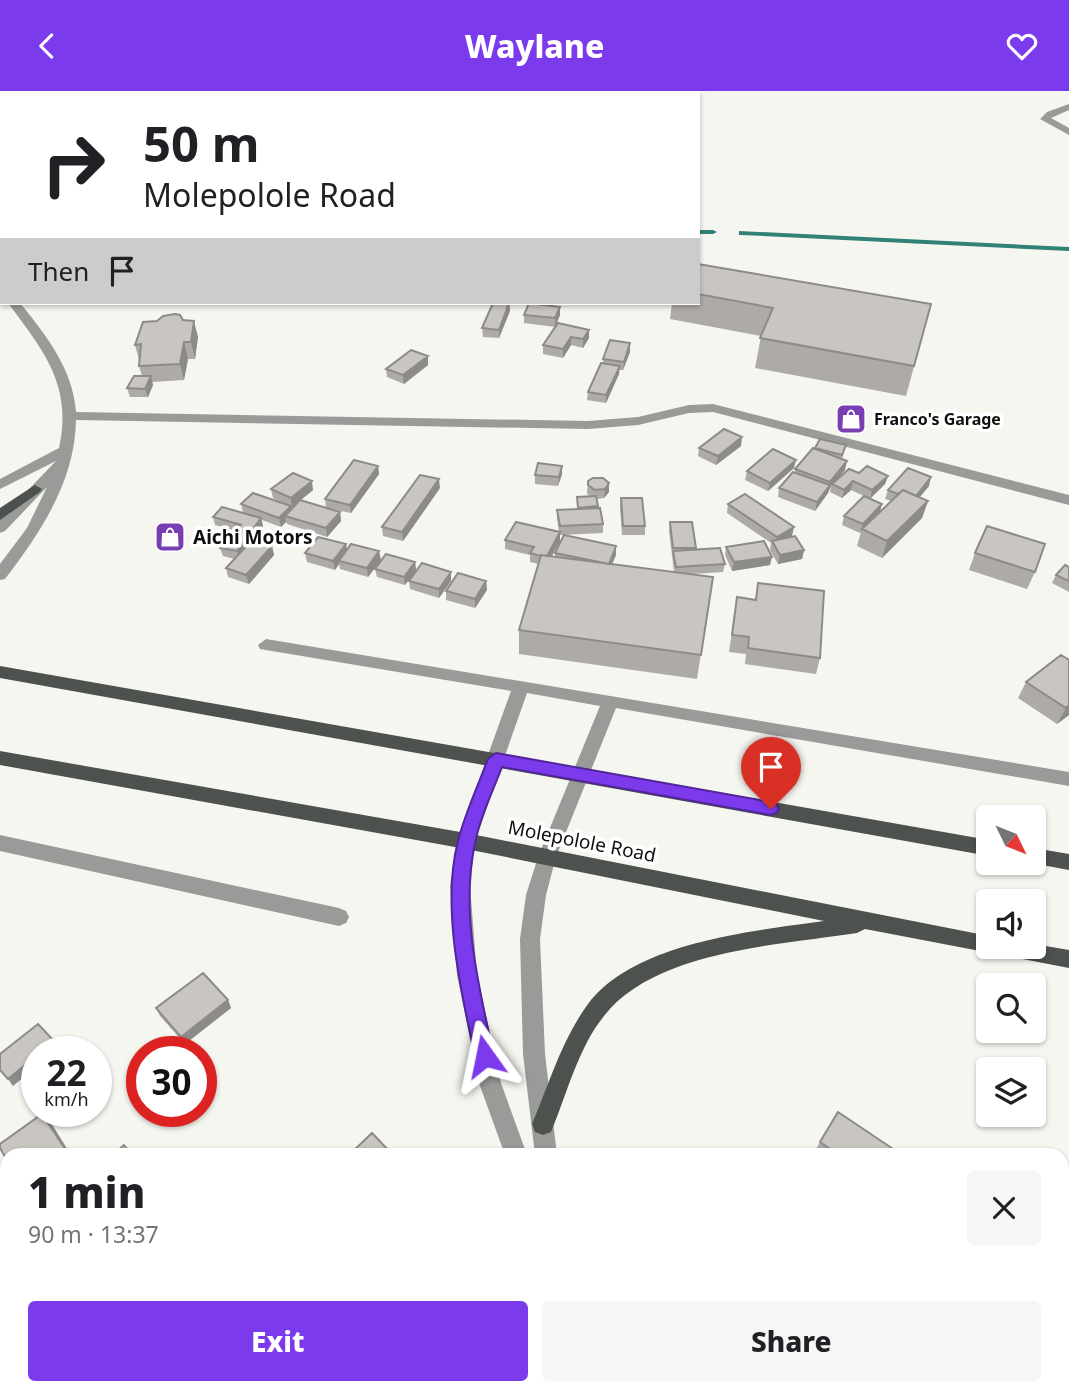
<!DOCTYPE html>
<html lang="en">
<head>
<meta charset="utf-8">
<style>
	:root { --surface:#fff; --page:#f6f6f6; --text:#202124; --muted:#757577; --accent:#7c3aed }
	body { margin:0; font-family:"Noto Sans",sans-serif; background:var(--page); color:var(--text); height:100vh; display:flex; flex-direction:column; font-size:26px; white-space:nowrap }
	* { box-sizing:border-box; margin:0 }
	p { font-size:23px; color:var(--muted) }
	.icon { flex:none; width:38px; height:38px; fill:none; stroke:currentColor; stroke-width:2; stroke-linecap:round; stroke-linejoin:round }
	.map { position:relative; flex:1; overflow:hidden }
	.side { position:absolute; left:0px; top:1057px; width:1069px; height:247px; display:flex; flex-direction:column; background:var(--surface); border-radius:21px 21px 0 0; box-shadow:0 2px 5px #0004 }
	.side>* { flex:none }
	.hud { position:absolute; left:0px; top:0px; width:700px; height:214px; box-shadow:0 2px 5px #0004; background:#fff; color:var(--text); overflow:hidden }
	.needle { width:46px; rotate:133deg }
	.controls { position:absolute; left:976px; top:714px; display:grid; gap:14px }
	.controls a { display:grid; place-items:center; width:70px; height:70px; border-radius:7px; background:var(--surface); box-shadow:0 2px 5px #0004; font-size:35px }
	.speed { position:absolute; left:21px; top:945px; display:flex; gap:14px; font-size:35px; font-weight:700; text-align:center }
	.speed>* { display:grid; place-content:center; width:91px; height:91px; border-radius:50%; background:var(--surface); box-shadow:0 2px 5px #0004; line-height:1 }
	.speed small { font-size:18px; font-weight:400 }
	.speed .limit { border:10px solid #d22; background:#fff; color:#111 }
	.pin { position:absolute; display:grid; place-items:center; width:60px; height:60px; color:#fff; margin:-72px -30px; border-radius:50% 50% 50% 0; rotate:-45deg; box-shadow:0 0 7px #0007 }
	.pin .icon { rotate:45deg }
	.me { position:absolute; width:77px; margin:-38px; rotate:348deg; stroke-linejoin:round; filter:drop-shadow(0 0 5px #0008) }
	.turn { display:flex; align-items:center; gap:24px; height:147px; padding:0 28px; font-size:32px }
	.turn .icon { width:91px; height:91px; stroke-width:2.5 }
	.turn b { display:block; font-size:49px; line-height:60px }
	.then { display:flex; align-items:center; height:66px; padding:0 28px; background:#0003; gap:14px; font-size:26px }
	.round { display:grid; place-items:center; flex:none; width:74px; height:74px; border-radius:7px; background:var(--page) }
	.headline { display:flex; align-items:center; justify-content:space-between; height:119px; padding:0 28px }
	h1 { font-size:42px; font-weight:800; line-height:52px }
	.action { display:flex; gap:14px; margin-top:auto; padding:14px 28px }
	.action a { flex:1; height:80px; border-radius:7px; background:var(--accent); color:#fff; font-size:28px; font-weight:800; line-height:80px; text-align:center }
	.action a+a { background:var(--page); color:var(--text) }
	header { display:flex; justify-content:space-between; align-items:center; height:91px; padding:0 28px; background:var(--accent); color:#fff; font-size:32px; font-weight:800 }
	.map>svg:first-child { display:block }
	.water { fill:#40b1a4; stroke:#318177; stroke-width:2 }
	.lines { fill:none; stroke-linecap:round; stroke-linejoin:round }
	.stream { fill:#318177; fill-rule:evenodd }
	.minor { fill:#999b99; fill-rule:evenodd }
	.major { fill:#4e524f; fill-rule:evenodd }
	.wall { fill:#adaaa7 }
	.shaded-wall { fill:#8d8b88 }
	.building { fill:#c9c6c2; stroke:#8d8b88; stroke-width:2 }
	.route { fill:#7c3aed; stroke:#51269a; stroke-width:2 }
	.labels { text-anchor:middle; stroke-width:7; stroke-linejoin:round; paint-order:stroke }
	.far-poi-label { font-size:16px; font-weight:bold; fill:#0f100e; stroke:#fff; text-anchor:start }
	.poi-label { font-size:19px; font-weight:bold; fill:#0f100e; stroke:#fff; text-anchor:start }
	.street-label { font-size:19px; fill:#0f100e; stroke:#fff }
</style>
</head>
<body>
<header><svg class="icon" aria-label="back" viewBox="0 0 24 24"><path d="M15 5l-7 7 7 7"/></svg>Waylane<svg class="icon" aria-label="heart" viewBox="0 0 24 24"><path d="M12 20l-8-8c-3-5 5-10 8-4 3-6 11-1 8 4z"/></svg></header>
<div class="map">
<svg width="1069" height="1303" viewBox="0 0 1069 1303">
	<rect width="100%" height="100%" fill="#f5f6f0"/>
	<path class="water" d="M137 0H385L135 2Z"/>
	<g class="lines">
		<path class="stream" d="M0 101H2V105H0Z
			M698 139H713L717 141 713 143H698Z
			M739 140 1069 156V160L742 144H739Z"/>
		<path class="minor" d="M1069 13V19L1051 27 1069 37V44L1040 28 1047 21Z
			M0 191 2 192V200H0Z
			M8 212H20C46 244 73 278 76 321L588 330 638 326 689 314 713 313 1069 404V414L713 321 689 322 638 334 588 338 76 329C75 390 41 441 5 488L0 489V473L27 437 47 396 5 440 0 442V428L56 370 0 398V388L59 357C73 294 43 259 8 212Z
			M266 548 1069 681V695L616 617 556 766 546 804 540 848 545 963 557 1064H535L523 963 520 848 526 804 538 766 600 615 527 602 475 750 470 795 477 884 501 992 527 1064H505L479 992 457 884 450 795 457 750 511 600 260 558 258 554Z
			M0 744 339 817 346 820 349 826 346 832 339 835 0 760Z
			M607 1297H633L636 1303H610Z"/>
		<path class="major" d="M35 394 42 398 40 401 0 429V417Z
			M0 575 989 749V765L0 587Z
			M0 660 466 742 989 845V856H1034V853L1069 859V877L865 838 857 842C781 854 655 859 604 925 578 957 567 1003 551 1041L543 1044 535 1041 532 1033C549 993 562 948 588 913 634 851 753 840 824 830L466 758 0 674Z
			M1034 757 1069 763V779L1031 772H1034Z"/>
	</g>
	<path class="wall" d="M698 173 931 213 906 305 755 277 761 245 670 228 672 212H698Z
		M509 212 510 220 499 247 483 246 482 237Z
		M524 224H560L555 236 524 232Z
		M183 229 198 246 195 268H188L184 289 152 291 153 294 148 306H130L127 297 142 285 139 275V269L135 254Z
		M558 232 589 247 583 257 571 254 563 267 543 263V254Z
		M630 252V261L623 279H619V283L606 312 587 309 588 301 603 272V268Z
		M428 274 404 293 387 286 386 278Z
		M846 354 842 368 845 379 837 388 859 382 888 385 885 393 870 407 880 421 891 410 885 408 888 399 929 395 919 406 928 410 922 427 882 467 857 455 861 441 860 442 842 434 844 425 864 405 851 399 842 407 830 401 831 395 829 398 828 402 815 420 778 406 779 397 795 381V378L815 358Z
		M741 355 716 374 698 365 699 357Z
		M378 375 379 383 351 422 326 417 325 408Z
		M794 377 768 400 745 389 747 380Z
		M562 383 558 395 535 393V384Z
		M588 390 609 392V401L604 407 597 408 603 433V442L560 444V450L552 465 555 466V462L616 455V464L612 473 674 481 669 440 670 431 696 457V458L725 473 723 481 692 483 713 486 697 588 519 563V539L539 473 530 471V464L505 458V449L559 441 557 428V419L577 418V406L590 405 587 403Z
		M440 397 403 450 383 445 382 436Z
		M271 398 313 399 301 409 340 421 341 430 327 446 287 433 286 431 281 436 262 429 263 436 253 449 272 455 274 464 249 493 228 486 226 477 235 468 223 465 220 457 233 439 215 434 213 426 243 422 241 413 287 414 273 407Z
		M621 407 645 435V444H622L620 416Z
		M728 413 792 445 790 447 804 459 802 468 778 473 770 459 771 452 727 422Z
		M346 453 347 459 381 469 368 486 340 478 339 473 335 479 307 471 305 462Z
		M726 456 770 474 732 480 725 464Z
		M975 462 1035 481 1027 498 969 479Z
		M415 471 416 479 405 494 377 486 375 478Z
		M1069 476V501L1052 492 1056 484Z
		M409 490H451L439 507 410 498Z
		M486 490 487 499 475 517 446 509V500Z
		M758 492 820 567 816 583 745 573 746 563 729 561 737 506 755 509Z
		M1069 569V624L1057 633 1018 607 1026 591Z
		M228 909 231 917 185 953 160 925 156 917Z
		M820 1051 902 1064H815L813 1063Z"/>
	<path class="shaded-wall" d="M509 212 510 220 499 247V239Z
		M560 216V224L555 236V227Z
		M194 230 198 246 195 268 191 251Z
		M589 239V247L583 257V248Z
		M571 246V254L563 267V258Z
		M184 251 188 268 184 289 180 273Z
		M630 252V261L623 279 624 271Z
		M428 265V274L404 293 403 284Z
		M620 275 619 283 606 312V304Z
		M151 285 153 294 148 306 145 298Z
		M742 346 741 355 716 374 718 365Z
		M796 369 794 377 768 400 770 392Z
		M847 370 845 379 833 393H832L828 402 815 420 817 411 829 395 830 391Z
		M378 375 379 383 351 422 350 414Z
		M562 375V383L558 395 559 386Z
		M888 385 885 393 870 408 872 399Z
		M931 386 929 395 910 418 912 409Z
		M439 388 440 397 403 450 402 441Z
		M312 390 313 399 292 416 291 407Z
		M853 390 851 399 842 407 844 399Z
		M609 392V401L604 407 605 398Z
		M928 410 922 427 882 467 887 450Z
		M882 413 880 421 862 438 860 442 863 433Z
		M291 415 293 424 285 425 286 431 281 436 279 427Z
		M340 421 341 430 327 446 326 437Z
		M261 427 263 436 239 469 237 460Z
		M794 436 792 445 775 455 777 446Z
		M560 441V450L546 475V466Z
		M346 453 347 462 339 470V473L335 479 333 470Z
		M272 455 274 464 249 493 246 484Z
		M616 455V464L608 482 609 473Z
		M804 459 802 468 778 473 780 464Z
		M379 460 381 469 368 486 367 477Z
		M772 466 770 474 732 480 734 471Z
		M415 471 416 479 405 494 404 486Z
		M451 481V490L439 507V498Z
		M486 490 487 499 475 517V508Z
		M1069 614V624L1057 633 1066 617Z
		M228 909 231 917 185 953 181 946Z
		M54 950 59 957 55 961H41Z
		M37 964V975L13 995 8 988Z
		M42 1023 53 1035 71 1064H69Z
		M0 1101 7 1109V1117L0 1106Z
		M7 1205V1225L0 1231V1211Z
		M338 1297H349L344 1303H333Z"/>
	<path class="building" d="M698 173 931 213 914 275 760 247 773 217 698 203Z
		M493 212H509L499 239 482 237Z
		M529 212 560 216 555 227 524 224Z
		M175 223 180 224 183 229 194 230 191 251H184L180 273 139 275 141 253 135 254 143 231 157 230 163 225Z
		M558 232 589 239 583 248 571 246 563 258 543 254Z
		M610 249 630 252 624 271 603 268Z
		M411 259 428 265 403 284 386 278Z
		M601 272 620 275 606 304 588 301Z
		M134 285H151L145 298 127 297Z
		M724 338 742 346 718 365 699 357Z
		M820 348 846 354 842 364 815 357Z
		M813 357 847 370 830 391 795 378Z
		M773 358 796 369 770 392 747 380Z
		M354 369 378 375 350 414 325 408Z
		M538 372 562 375 559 386 535 384Z
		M867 375 888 385 872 399 853 390 844 399 832 393 849 378 859 382Z
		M908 377 931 386 916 405 903 399 898 403 888 399Z
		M793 381 830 394 817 411 779 397Z
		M293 382 312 390 291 407 271 398Z
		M420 384 439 388 402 441 382 436Z
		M593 387H603L609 392 605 398 595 399 588 394V390Z
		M903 399 928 410 887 450 862 438Z
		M253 402 291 415 279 427 241 413Z
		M745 403 794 436 777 446 728 413Z
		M596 405 598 415 578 417 577 406Z
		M864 405 882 413 863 433 844 425Z
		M621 407H642L645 435H623Z
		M300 409 340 421 326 437 285 425Z
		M222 416 261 427 237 460 220 457 236 434H242L213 426Z
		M600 417 603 433 560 435 557 419Z
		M516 431 560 441 547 465 541 464V465L530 462 534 456 505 449Z
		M670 431H692L696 457H673Z
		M987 435 1045 453 1035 481 975 462Z
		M564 444 616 455 609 473 555 462Z
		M795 445 804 459 780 464 772 450Z
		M318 446 346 453 333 470 305 462Z
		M252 449 272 455 246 484 226 477Z
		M764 450 772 466 734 471 726 456Z
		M351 453 379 460 367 477 339 470Z
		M720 457 725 473 676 476 673 460Z
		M386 463 415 471 404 486 375 478Z
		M541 464 713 486 701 564 519 539Z
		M422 472 451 481 439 498 409 490Z
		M1065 474 1069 476V490L1056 484Z
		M458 482 486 490 475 508 446 500Z
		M758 492 824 500 820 567 748 557 749 546 732 544 737 506 756 509Z
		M1061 564 1069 569V614L1066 617 1026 591Z
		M203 882 228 909 181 946 156 917Z
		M38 933 54 950 41 961H37V964L8 988 0 979V963Z
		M838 1021 902 1064H839L820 1051Z
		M42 1023 69 1064H7V1069L0 1057V1053Z
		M372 1042 393 1064H349Z
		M124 1054 132 1064H113Z
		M0 1106 7 1117V1205L0 1211Z
		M227 1297H338L333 1303H225L223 1301Z"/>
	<path class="route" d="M496 662 771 711 776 713 779 718 776 722 771 724 502 676C493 700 480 726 475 752 460 822 479 897 494 965L491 971 485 974 478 971 475 965C461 901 441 815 458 750 465 722 478 695 488 668Z"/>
	<defs>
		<g id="shop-square" transform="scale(1.575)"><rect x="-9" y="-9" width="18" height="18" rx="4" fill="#7a3eb3" stroke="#fff"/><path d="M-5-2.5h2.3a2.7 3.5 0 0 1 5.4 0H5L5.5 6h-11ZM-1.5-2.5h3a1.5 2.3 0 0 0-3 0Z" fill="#fff"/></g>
	</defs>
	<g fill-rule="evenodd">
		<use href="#shop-square" x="851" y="328"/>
		<use href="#shop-square" x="170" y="446"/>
	</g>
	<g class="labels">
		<g class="far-poi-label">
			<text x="874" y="334">Franco's Garage</text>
		</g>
		<g class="poi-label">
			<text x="193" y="453">Aichi Motors</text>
		</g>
		<g class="street-label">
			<text transform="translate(582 750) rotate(11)" y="7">Molepolole Road</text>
		</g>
	</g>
</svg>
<div class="controls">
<a><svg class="needle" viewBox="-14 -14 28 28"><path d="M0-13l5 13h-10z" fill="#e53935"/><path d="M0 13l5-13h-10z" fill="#757577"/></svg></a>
<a><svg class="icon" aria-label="sound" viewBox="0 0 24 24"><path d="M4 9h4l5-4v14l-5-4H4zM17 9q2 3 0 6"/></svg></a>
<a><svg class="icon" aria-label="search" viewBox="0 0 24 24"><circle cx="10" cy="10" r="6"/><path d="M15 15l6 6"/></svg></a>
<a><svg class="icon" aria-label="layers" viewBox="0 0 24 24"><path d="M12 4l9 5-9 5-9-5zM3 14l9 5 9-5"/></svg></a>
</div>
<div class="speed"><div>22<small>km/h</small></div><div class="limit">30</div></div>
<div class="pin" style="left:771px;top:718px;background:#d93025"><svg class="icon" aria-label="arrive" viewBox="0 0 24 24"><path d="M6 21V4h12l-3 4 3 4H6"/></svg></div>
<svg class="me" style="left:485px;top:965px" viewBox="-20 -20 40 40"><path d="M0-17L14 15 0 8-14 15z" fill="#7c3aed" stroke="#fff" stroke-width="4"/></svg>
<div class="hud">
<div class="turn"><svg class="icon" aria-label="right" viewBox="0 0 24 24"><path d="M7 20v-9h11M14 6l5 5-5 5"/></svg><div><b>50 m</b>Molepolole Road</div></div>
<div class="then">Then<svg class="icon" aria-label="arrive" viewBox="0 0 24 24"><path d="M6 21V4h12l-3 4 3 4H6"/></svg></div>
</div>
<section class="side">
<div class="headline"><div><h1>1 min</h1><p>90 m · 13:37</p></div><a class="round"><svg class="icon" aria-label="close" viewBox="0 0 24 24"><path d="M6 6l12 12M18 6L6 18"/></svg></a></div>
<div class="action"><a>Exit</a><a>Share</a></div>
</section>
</div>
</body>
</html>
